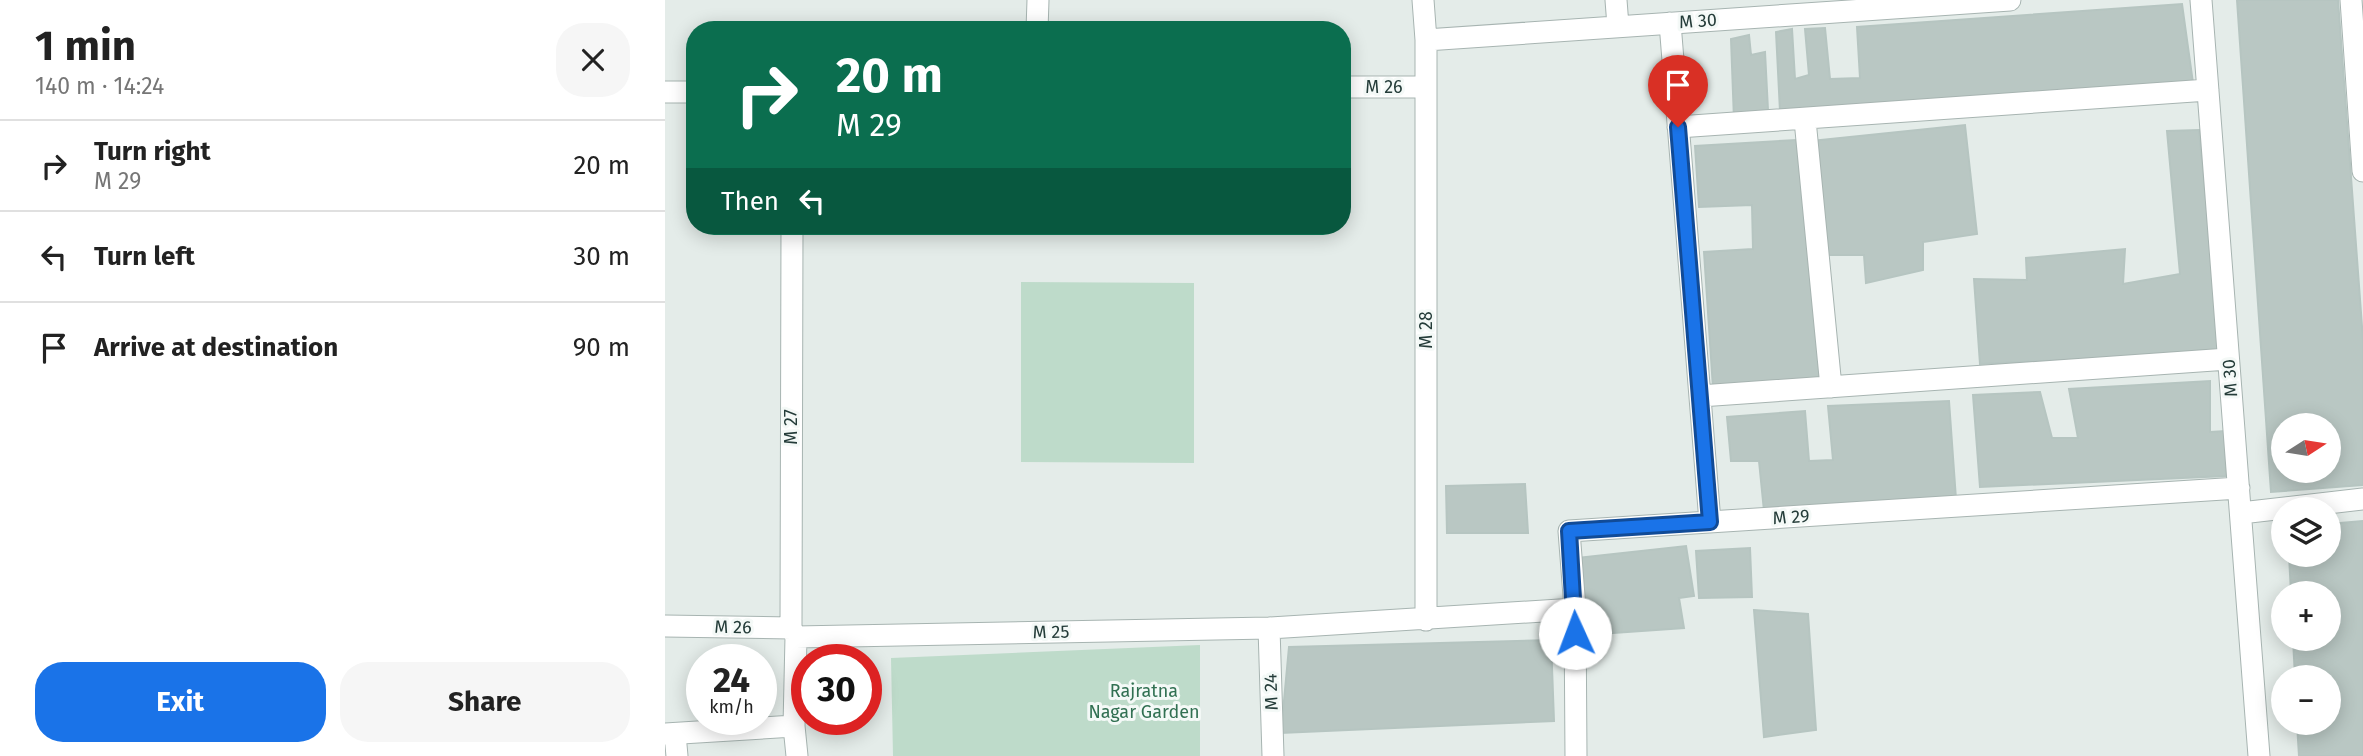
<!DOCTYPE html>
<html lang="en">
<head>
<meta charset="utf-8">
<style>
	:root { --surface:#fff; --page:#f6f6f6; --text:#222; --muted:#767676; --line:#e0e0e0; --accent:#1a73e8 }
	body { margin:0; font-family:"Fira Sans",sans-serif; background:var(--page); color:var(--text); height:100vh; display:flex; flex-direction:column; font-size:26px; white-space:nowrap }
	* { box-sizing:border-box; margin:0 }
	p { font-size:23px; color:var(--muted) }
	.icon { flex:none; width:38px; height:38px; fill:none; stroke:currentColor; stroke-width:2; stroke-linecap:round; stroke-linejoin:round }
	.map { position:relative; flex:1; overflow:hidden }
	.sheet { display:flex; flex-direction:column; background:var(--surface); width:665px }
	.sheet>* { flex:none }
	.banner { position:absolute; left:21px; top:21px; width:665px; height:214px; border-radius:28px; box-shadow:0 4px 18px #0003; background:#0b6e4f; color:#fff; overflow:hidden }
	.needle { width:46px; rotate:78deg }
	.buttons { position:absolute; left:1606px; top:413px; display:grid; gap:14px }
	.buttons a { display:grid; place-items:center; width:70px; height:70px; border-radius:50%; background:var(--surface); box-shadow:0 4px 18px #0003; font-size:35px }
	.speed { position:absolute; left:21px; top:644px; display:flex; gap:14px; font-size:35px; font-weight:700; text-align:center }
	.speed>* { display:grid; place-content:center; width:91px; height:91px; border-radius:50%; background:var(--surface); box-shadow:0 4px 18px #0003; line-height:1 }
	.speed small { font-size:18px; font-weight:400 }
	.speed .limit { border:10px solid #d22; background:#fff; color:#111 }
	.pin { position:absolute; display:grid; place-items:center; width:60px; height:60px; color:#fff; margin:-72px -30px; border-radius:50% 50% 50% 0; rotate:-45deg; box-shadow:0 0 7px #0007 }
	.pin .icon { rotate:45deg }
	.me { position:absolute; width:77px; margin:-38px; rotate:358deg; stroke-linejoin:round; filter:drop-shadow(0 0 5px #0008) }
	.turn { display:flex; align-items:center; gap:24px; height:147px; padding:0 35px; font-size:32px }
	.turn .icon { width:91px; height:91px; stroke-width:2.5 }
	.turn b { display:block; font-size:49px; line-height:60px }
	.then { display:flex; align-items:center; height:66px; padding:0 35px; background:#0003; gap:14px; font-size:26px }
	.round { display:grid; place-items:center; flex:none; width:74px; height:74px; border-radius:28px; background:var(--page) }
	.summary { display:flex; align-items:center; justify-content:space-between; height:119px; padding:0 35px }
	h1 { font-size:42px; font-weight:700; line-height:52px }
	.button { display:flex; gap:14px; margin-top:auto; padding:14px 35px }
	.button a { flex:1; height:80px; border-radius:28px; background:var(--accent); color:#fff; font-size:28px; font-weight:700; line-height:80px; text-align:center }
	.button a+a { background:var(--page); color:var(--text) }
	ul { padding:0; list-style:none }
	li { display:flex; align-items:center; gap:21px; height:91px; padding:0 35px; border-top:2px solid var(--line) }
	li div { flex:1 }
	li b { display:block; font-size:26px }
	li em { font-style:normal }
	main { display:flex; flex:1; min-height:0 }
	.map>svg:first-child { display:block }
	.green { fill:#bedbca }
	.building { fill:#b9c7c3; stroke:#b6c5c1; stroke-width:2; fill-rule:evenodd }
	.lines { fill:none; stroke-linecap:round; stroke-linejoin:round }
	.street-casing { stroke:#a7b4b1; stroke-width:23 }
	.street { stroke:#fff; stroke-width:21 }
	.route-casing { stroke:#114b97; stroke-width:18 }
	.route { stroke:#1a73e8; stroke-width:12 }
	.labels { text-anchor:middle; stroke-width:6; stroke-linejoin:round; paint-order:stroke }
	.street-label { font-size:18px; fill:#243c39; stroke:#f4f9f7 }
	.park-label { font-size:18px; fill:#317052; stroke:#f4f9f7 }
</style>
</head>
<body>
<main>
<section class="sheet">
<div class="summary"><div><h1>1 min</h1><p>140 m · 14:24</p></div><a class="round"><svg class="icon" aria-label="close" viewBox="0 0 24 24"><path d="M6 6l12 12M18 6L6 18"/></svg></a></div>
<ul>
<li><svg class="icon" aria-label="right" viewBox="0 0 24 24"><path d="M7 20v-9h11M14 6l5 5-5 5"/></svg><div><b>Turn right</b><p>M 29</p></div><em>20 m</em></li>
<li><svg class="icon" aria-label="left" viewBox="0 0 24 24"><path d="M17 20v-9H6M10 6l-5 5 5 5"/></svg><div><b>Turn left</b></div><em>30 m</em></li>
<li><svg class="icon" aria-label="arrive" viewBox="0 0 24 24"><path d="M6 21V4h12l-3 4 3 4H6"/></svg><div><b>Arrive at destination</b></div><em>90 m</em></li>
</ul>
<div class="button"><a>Exit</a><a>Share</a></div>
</section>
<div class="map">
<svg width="1698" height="756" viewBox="0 0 1698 756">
	<rect width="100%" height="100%" fill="#e4ece9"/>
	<path class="green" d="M356 282 529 283V463L356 462Z
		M535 645V756H228L226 658Z"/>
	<path class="building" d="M1572 0H1673L1698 340V485L1606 492ZM1619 425H1664V471H1619Z
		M1517 4 1528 83 1069 120 1066 39 1084 35 1086 55 1100 52 1103 110 1115 111 1111 32 1127 29 1130 79 1144 75 1140 29 1160 28 1165 79 1195 78 1192 27Z
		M1300 125 1312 234 1258 242V270L1201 283 1199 255H1159L1147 141Z
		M1534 130 1556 352 1315 364 1309 279 1362 280 1361 258 1460 249 1458 284 1515 274 1502 131Z
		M1131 140 1160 381 1048 388 1039 252 1088 249 1087 205 1034 207 1030 146Z
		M1545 381V432L1560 431 1561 476 1315 487 1308 395 1375 392 1387 438H1413L1404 389Z
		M1284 401 1291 499 1099 511 1094 461H1066L1062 417 1140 411 1144 461 1168 460 1163 406Z
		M860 484 863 533H782L781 486Z
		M1698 521V756H1634L1632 723H1664V677H1630L1628 639H1664V593H1626L1624 555H1664V524Z
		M1021 546 1029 596 1014 598 1019 628 920 635 913 558Z
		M1085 548 1087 597 1034 598 1031 551Z
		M1089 610 1143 614 1151 730 1099 737Z
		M886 640 889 721 616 733 624 647Z"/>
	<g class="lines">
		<g class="street-casing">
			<path id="street" d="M758 0 761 40 1345 0
				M951 0 953 26
				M1536 0 1594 756
				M1686 0 1698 171
				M1005 23 1045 522
				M372 30 373 0
				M677 87H761
				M0 92H30
				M1140 120 1166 387
				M1013 127 1543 90
				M1035 396 1563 359
				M1576 513 1698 499
				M910 609 911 756
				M761 620V40
				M0 626 126 628 131 637
				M126 628 127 226
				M604 628 608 756
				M0 734 129 726
				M10 734 12 756
				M132 756 129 726 131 637 604 628 910 609 904 531 1574 488"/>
		</g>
		<use href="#street" class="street"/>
	</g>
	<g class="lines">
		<g class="route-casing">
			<path id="route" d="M910 633 904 531 1045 522 1013 127"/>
		</g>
		<use href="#route" class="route"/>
	</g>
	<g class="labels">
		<g class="street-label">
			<text transform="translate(1033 21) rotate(-4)" y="6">M 30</text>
			<text x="719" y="93">M 26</text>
			<text transform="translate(761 330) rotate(-90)" y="6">M 28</text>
			<text transform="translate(1565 378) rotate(-94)" y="6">M 30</text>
			<text transform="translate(126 427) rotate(-90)" y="6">M 27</text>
			<text transform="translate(1126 517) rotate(-4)" y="6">M 29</text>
			<text transform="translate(68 627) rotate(1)" y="6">M 26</text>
			<text transform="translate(386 632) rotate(-1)" y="6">M 25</text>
			<text transform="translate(606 692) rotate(-92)" y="6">M 24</text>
		</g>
		<g class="park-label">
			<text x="479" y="697">Rajratna<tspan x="479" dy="21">Nagar Garden</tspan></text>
		</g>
	</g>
</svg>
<div class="buttons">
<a><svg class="needle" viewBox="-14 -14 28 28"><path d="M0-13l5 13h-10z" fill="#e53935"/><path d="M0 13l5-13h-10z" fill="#767676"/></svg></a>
<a><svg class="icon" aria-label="layers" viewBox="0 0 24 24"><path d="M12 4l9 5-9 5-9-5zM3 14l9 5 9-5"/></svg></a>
<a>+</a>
<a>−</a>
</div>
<div class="speed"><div>24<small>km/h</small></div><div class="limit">30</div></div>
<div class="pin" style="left:1013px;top:127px;background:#d93025"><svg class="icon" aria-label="arrive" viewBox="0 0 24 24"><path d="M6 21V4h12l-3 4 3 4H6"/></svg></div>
<svg class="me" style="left:910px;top:633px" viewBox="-20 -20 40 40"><circle r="19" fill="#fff"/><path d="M0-13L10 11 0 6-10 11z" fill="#1a73e8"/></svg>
<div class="banner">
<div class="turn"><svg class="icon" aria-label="right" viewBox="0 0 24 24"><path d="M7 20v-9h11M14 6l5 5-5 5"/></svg><div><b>20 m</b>M 29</div></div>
<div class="then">Then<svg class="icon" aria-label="left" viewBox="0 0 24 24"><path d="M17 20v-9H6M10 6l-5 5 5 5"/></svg></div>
</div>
</div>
</main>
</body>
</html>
